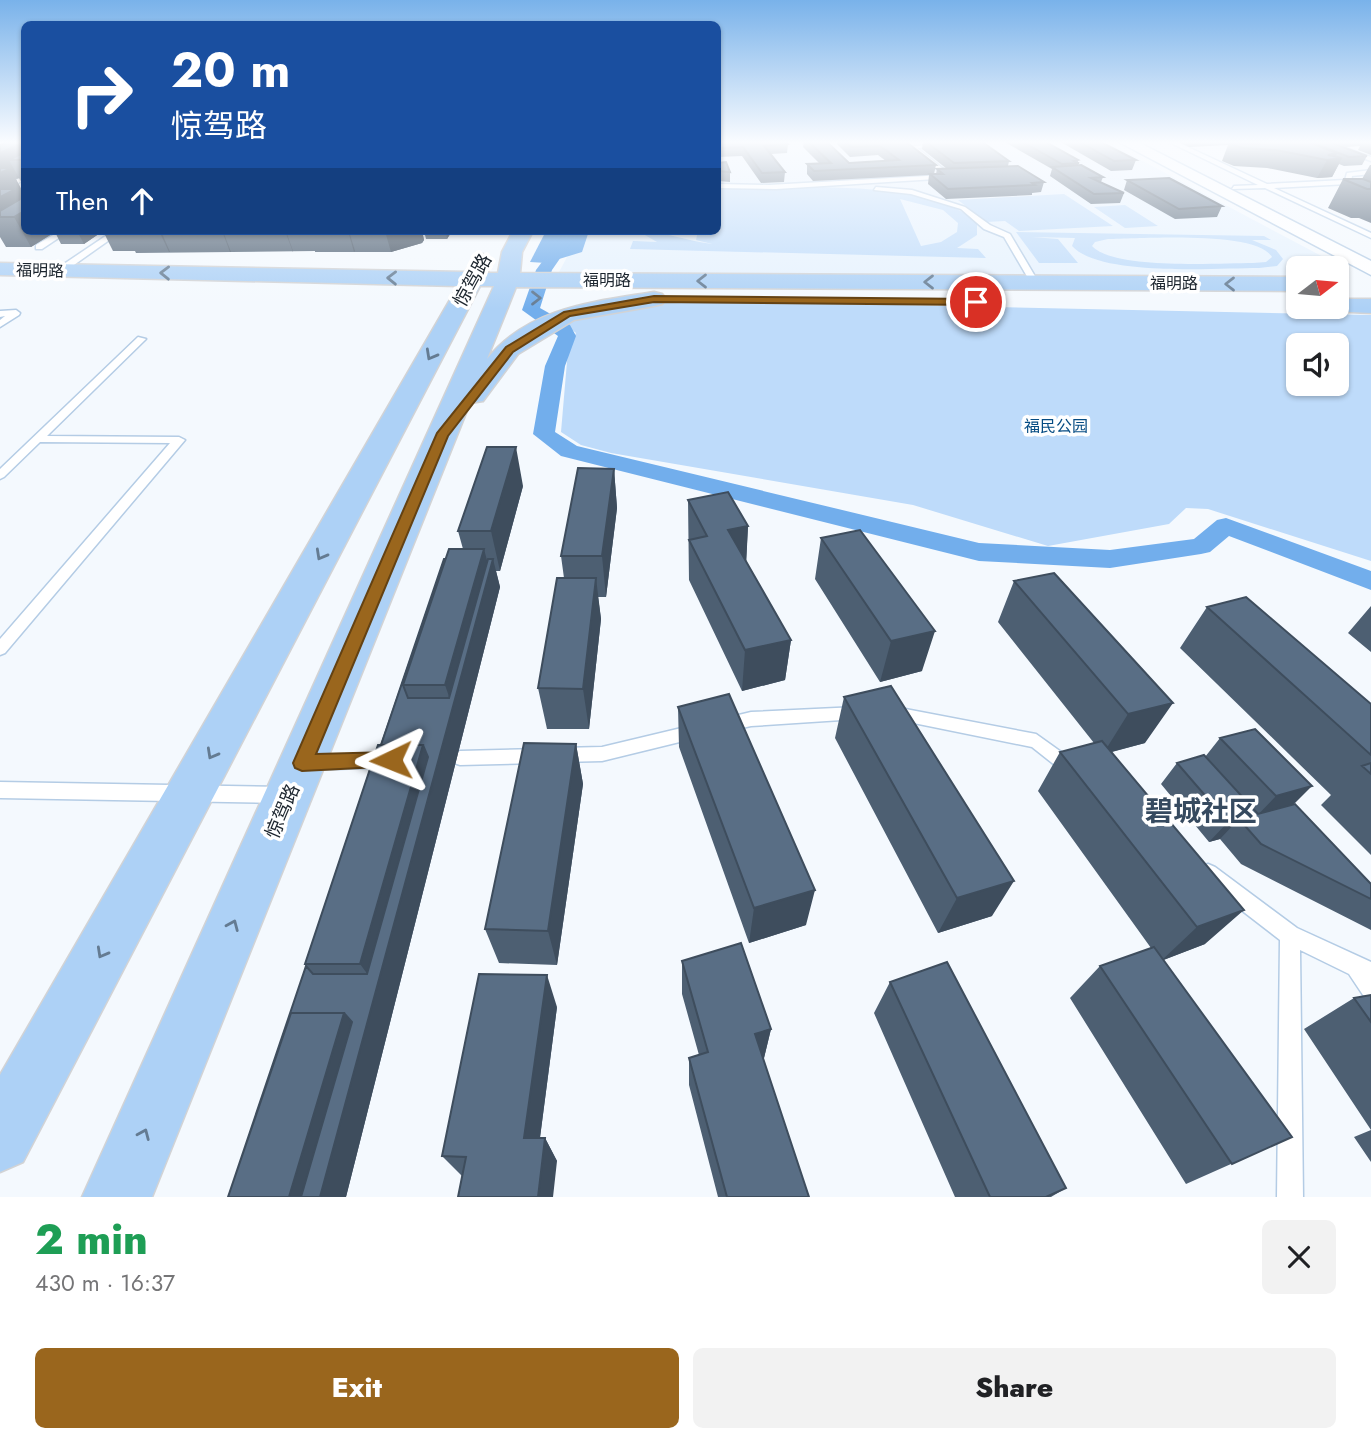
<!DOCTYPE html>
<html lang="en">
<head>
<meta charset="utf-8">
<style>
	:root { --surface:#fff; --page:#f2f2f2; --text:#202124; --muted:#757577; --accent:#9a661d }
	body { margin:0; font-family:Jost,"Noto Sans SC",sans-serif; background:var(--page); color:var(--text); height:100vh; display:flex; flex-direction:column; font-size:26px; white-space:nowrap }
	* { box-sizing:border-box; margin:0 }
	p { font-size:23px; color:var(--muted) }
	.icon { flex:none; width:38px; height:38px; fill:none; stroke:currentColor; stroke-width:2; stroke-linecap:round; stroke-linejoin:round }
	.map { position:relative; height:1197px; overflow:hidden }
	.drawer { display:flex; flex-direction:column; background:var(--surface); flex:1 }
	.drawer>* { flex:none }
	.guide { position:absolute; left:21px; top:21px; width:700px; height:214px; border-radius:10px; box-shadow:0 2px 5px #0004; background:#1a4fa0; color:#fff; overflow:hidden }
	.needle { width:46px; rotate:74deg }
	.buttons { position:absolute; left:1286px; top:256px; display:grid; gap:14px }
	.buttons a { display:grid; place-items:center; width:63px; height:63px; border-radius:10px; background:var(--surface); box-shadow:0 2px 5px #0004; font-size:35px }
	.pin { position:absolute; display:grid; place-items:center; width:60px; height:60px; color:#fff; margin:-30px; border:4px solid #fff; border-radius:50%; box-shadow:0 2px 7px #0007 }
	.me { position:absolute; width:77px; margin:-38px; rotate:268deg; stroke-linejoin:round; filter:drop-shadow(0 0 5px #0008) }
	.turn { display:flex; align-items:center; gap:24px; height:147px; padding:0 35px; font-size:32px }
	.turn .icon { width:91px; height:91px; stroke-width:2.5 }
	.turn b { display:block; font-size:49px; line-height:60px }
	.then { display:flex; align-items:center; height:66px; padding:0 35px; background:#0003; gap:14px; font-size:26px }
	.round { display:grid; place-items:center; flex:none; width:74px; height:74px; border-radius:10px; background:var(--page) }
	.summary { display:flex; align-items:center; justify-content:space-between; height:119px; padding:0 35px }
	h1 { font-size:42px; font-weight:800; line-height:52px; color:#1e9e55 }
	.primary-button { display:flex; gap:14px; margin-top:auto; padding:14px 35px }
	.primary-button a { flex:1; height:80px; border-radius:10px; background:var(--accent); color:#fff; font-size:28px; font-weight:800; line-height:80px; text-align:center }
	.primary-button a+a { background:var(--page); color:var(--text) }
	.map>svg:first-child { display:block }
	.built { fill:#e6f2fe }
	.green { fill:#bedbfa; fill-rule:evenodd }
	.water { fill:#72aeec }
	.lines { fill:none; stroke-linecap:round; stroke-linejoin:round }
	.canal { fill:#72aeec; fill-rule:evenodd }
	.lane-casing { stroke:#b4cce5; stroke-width:3 }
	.secondary-casing { stroke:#b4cce5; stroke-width:3 }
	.primary-casing { stroke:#d2d3d5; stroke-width:3 }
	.lane { fill:#fff; fill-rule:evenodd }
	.secondary { fill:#fff; fill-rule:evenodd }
	.primary { fill:#add1f6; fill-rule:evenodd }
	.wall { fill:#4d5f72 }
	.shaded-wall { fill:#3e4d5d }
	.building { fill:#596e85; stroke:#3e4d5d; stroke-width:2 }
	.oneway { stroke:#647b92 }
	.route { fill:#9a661d; stroke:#644213; stroke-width:2 }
	.labels { text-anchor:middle; stroke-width:7; stroke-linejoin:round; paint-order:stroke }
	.far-street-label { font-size:16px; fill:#1c252e; stroke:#fff }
	.far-park-label { font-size:16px; fill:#064c83; stroke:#fff }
	.street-label { font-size:19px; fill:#1c252e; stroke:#fff }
	.near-quarter-label { font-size:28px; font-weight:bold; fill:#364a5f; stroke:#fff }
</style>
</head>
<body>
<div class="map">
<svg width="1371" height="1197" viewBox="0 0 1371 1197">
	<rect width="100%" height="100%" fill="#f4f9fe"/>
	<path class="built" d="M718 141H1105L1346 269 1298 268V280L559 272 581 231H718Z"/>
	<path class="green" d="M718 189C784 189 929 176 977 223V235L957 248 978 249 986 258 630 249 633 241 657 242 638 231C664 231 686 241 712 244L696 240 698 231H718ZM900 199 943 210 958 223 957 232 941 242 921 246Z
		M1064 194 1113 226 1019 231 1005 221 986 222 958 200Z
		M1125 205 1158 226 1125 228 1094 207Z
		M1016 232 1264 236 1271 240H1252L1276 250 1283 259 1277 266 1259 268C1217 268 1100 277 1072 246L1075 238 1032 237 1058 239 1078 263H1039ZM1108 239C1139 239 1256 230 1272 257L1266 262 1253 263C1218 263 1114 270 1092 246L1095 242Z
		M654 300 1371 315V561L1208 509 1186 508 1169 524 1048 546 913 505 611 453 581 445 561 432 568 350 576 333 560 320ZM1298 345H1337V383H1298Z"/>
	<path class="water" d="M546 231H589L582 252 546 263 530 262Z"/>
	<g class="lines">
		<path class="canal" d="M565 231H579L552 270 540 308 570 325 576 336 565 366 555 432 577 446 979 543 1110 550 1194 539 1217 520 1226 518 1371 571V590L1229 536 1210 552 1201 554 1110 568 979 561 561 456 533 434 545 366 558 336 522 310 536 270Z"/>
		<g class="lane-casing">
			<path id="lane" d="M1167 141H1175L1267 184 1345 180 1347 173 1371 170V174L1352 176 1351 182 1348 184 1274 188 1371 233V238L1265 188 1232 189 1234 186 1258 185Z
				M1318 141H1327L1371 157V161Z
				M941 143 943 146 917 148 952 176V178L776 189 718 188V184L769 185 944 175 909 147Z
				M24 176V180L0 192V188Z
				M876 187 912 190 965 207 990 225 1010 234 1039 283 1032 285 1004 237 984 229 961 209 911 194 874 190Z
				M60 231H69L42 249H36V245Z
				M113 231H122L64 272H58V268Z
				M16 310 20 313 19 315 0 327V320L5 316 0 317V311Z
				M138 337 146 339 47 436 179 437 185 440 5 653 0 655V639L170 443 40 442 4 477 0 479V469Z
				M857 707 863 708 865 713 863 718 857 719 751 726 724 732 718 730 716 725 718 720 751 712Z
				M895 707 1036 734 1078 764 1081 769 1078 774 1072 776 1066 774 1032 747 889 718 887 713 889 708Z
				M694 725 700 727 702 732 700 737 602 761 560 762 554 760 552 755 554 750 560 748 602 747Z
				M539 749 545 751 547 756 545 761 539 763 460 765 454 763 452 758 454 753 460 751Z
				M391 753 397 755 400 760 397 765 391 767 307 770 301 768 298 763 301 758 307 756Z
				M0 782 283 787 289 790 292 795 289 800 283 803 0 798Z
				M1208 864 1215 867 1297 928 1371 962V998L1363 995 1349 974 1300 950 1303 1197H1277L1280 940 1201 879 1198 873 1201 867Z"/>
		</g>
		<g class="secondary-casing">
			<path id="secondary" d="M1117 141H1136L1371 261V275Z"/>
		</g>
		<g class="primary-casing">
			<path id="primary" d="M513 231H533L522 252 520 273 1298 277V291L516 287 487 359C529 307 593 302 654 292L662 294 666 299 662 304 654 306 574 320 518 354 483 401 470 403 152 1197H82L494 286H480L23 1162 0 1172V1075L458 286 0 275V263L465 272 476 256 483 254 494 260 487 273H498L502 252Z
				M1337 299H1371V313L1329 311 1325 306H1337Z"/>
		</g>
		<use href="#lane" class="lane"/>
		<use href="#secondary" class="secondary"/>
		<use href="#primary" class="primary"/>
	</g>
	<path class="wall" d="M718 141 788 144 787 153 771 154 785 172 784 182 761 183 742 156 718 157Z
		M804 141H826L849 163 886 161 878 155 850 157 837 144V141H905L936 165 934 174H936L937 169H947L922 149 923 141H981L1009 161 1008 166 1044 182 1041 192 1032 193V195L946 199 928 184 929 175 813 181 807 174V164H820L803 147Z
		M1003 141H1044L1078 160V165L1103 177 1101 182 1124 193 1120 203 1091 204 1050 176 1052 169Z
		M1059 141H1099L1136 160 1132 170 1111 171Z
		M1177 141H1327L1367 156 1362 165 1344 166 1339 164 1332 177 1317 178 1267 168 1234 166 1222 161 1228 145 1189 147Z
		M1330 141H1371V155L1358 150 1360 146 1346 147Z
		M24 142V187L19 178 16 179 22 199 24 231H422L424 240 422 243 391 252H315V251L136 253 135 251H113L103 231 84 244H61L55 232 31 247H6L0 237V145Z
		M718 163 730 172V182L718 181Z
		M1370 165H1371V223L1359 218H1351L1328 208 1343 179H1362Z
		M1127 180 1222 206 1217 217 1175 219 1124 190Z
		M424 231H452L447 239H426Z
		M614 469 617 508 606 597H598L601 619 589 729H547L538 688 564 578 561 556Z
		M523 486 500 571H496L500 587 346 1197H228L306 966 305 964 444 559 463 549 458 531Z
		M688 500 748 526 746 561 791 640 785 680 742 691 689 580Z
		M821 538 922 671 880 682 815 579Z
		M1054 573 1145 743 1112 752 1205 944 1163 960 1292 1137 1186 1184 1070 998 1100 966 1151 948 1038 791 1060 752 1094 743 998 622 1014 581Z
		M1371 606V652L1348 633Z
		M1207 607 1371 704V855L1321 805 1331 795 1180 648Z
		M844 697 992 916 938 933 835 738Z
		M678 707 806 925 749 943 679 747Z
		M1220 738 1294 804 1371 884V930L1241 864 1220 839 1209 842 1161 784 1177 763 1205 757Z
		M576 744 583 784 557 965 499 963 485 929Z
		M682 961 771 1029 764 1058H763L809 1197H718L689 1085V1058L699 1055 682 994Z
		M890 982 1066 1188 1051 1197H955L874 1013Z
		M1371 995V1162L1354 1137 1371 1130 1304 1029 1354 998Z
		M557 1007 540 1138H545L557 1161 462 1176 442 1156Z"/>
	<path class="shaded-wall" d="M24 142V160H9L19 178 16 179 24 194V196L21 198 24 204V231H54L55 232 31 247 14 217H0V153Z
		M1337 153 1333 159 1342 158 1332 177 1317 178 1327 160 1328 155Z
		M77 231H103L84 244Z
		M159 231H161L170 252H169Z
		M222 231H223L231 252H230Z
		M285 231H286L293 251V252Z
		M348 231H349L355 251 354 252Z
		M385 231H422L424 240 422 243 391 252Z
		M446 231H452L447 239Z
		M516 447 523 486 500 571 491 531Z
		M614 469 617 508 606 597 602 556Z
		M748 526 746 567 728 530Z
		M484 549 490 572 493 559 500 587 346 1197H289L344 1013 377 987 360 964 423 745 453 708 445 685Z
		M596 578 601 619 589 729 583 689Z
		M935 631 922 671 880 682 891 641Z
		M791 640 785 680 742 691 745 650Z
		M1173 703 1145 743 1103 754 1128 714Z
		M576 744 583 784 557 965 548 931Z
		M1312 786 1273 825 1246 827 1276 796Z
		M1239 819 1220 839 1209 842 1228 822Z
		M1014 881 992 916 938 933 957 898Z
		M815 890 806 925 749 943 754 908Z
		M1244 910 1205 944 1161 961 1197 927Z
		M547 975 557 1007 537 1160 524 1138Z
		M771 1029 764 1058 750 1063 755 1034Z
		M545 1138 557 1161 553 1197H538Z"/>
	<path class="building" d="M718 141H785L788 144 764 146 785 172 762 173 743 147 718 148Z
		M808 141H826L849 163 899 160 880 146 851 147 844 141H905L936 165 814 171 807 164 831 163Z
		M925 141H981L1009 161 954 163Z
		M1021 141H1044L1078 160 1074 161 1079 163 1062 164Z
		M1078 141H1099L1136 160 1114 161Z
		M1257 141H1306L1337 153 1328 155 1342 158 1327 160 1276 150 1242 148 1229 143 1259 144Z
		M1308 141H1327L1367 156 1349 157Z
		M7 142H24L0 153V145Z
		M24 152V160H9Z
		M726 162 730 172 718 171V163Z
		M1081 165 1103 177 1091 178 1124 193 1094 194 1052 167Z
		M1018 166 1044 182 1032 183 1035 185 948 189 930 174H943L937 169Z
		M0 168H11L0 173Z
		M1169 178 1222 206 1179 209 1127 180Z
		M1343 179H1363L1371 182V189H1367Z
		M0 189H16L0 197Z
		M24 197V211L14 217H0V211Z
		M487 447H516L491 531H458Z
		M578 468 614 469 602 556H561Z
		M728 492 748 526 728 530 791 640 745 650 689 540 707 536 688 500Z
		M860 530 935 631 891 641 821 538Z
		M449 549H484L445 685H403Z
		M444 559H445L403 685 408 698H449L488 559H493L320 1197H301L352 1022 344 1013H291L228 1197 306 966 313 974H367L428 757 423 745H381Z
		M1054 573 1173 703 1128 714 1014 581Z
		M557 578H596L583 689 538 688Z
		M1246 597 1371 704V755L1207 607Z
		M891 686 1014 881 957 898 844 697Z
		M729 694 815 890 754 908 678 707Z
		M1255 729 1312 786 1276 796 1220 738Z
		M1102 741 1244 910 1197 927 1060 752Z
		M524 743 576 744 548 931 485 929Z
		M378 745H423L360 964H305Z
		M1204 755 1258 814 1295 804 1371 884V899L1261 844 1239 819 1228 822 1177 763Z
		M1371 763V774L1362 766Z
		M741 943 771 1029 755 1034 809 1197H727L689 1058 708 1052 682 961Z
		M1154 947 1292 1137 1232 1164 1100 966Z
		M947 962 1066 1188 1046 1197H990L890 982Z
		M479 974 547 975 524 1138H545L538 1197H458L466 1157 442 1156Z
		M1371 995V1022L1354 998Z
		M291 1013H344L289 1197H228Z"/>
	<defs><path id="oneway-chevron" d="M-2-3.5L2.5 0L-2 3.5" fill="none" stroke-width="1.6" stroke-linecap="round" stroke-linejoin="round" transform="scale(1.75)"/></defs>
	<g class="oneway">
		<use href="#oneway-chevron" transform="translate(165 273) rotate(-179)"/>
		<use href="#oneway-chevron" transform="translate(392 278) rotate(-179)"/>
		<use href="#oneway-chevron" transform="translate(702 281) rotate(-180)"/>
		<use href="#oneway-chevron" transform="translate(929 282) rotate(-180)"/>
		<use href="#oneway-chevron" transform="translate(1230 284) rotate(-180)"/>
		<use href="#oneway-chevron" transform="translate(536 298)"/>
		<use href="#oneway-chevron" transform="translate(431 355) rotate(119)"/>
		<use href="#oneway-chevron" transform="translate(321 555) rotate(119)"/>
		<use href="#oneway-chevron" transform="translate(212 754) rotate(119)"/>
		<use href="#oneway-chevron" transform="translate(233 925) rotate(-67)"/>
		<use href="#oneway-chevron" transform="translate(102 953) rotate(119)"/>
		<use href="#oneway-chevron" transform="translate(144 1134) rotate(-67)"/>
	</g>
	<linearGradient id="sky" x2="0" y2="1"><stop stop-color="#79b2ea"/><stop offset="0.46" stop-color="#fafcff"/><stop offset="1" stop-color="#fafcff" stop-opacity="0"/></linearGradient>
	<rect width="1371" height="309" fill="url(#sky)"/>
	<path class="route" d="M654 296 976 299 981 302 976 305 654 302 570 316 513 352 448 436 316 754 391 752 398 754 401 760 398 766 302 771 295 768 293 763 437 433 506 347 564 312Z"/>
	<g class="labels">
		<g class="far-street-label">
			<text transform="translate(40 270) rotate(1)" y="6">福明路</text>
			<text x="607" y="286">福明路</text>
			<text x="1174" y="289">福明路</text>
		</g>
		<g class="far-park-label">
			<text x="1056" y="432">福民公园</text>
		</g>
		<g class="street-label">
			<text transform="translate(472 280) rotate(-61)" y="7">惊驾路</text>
			<text transform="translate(282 811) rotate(-67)" y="7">惊驾路</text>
		</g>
		<g class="near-quarter-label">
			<text x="1201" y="821">碧城社区</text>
		</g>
	</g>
</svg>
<div class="buttons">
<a><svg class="needle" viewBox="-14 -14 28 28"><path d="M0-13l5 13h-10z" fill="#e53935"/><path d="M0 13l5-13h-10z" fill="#757577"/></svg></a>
<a><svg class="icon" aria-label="sound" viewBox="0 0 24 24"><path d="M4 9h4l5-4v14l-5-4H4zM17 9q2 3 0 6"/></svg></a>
</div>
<div class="pin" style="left:976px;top:302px;background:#d93025"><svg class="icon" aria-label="arrive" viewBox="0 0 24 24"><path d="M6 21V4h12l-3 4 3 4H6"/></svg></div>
<svg class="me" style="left:391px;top:760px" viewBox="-20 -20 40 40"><path d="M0-17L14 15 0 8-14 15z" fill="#9a661d" stroke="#fff" stroke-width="4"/></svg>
<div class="guide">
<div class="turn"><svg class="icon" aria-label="right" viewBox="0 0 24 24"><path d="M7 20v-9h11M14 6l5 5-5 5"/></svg><div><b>20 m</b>惊驾路</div></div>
<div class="then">Then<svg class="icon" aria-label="ahead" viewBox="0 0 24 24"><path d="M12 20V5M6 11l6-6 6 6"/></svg></div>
</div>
</div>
<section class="drawer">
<div class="summary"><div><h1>2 min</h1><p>430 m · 16:37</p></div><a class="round"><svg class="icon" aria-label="close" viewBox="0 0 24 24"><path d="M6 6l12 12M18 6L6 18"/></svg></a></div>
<div class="primary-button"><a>Exit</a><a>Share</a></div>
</section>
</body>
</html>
